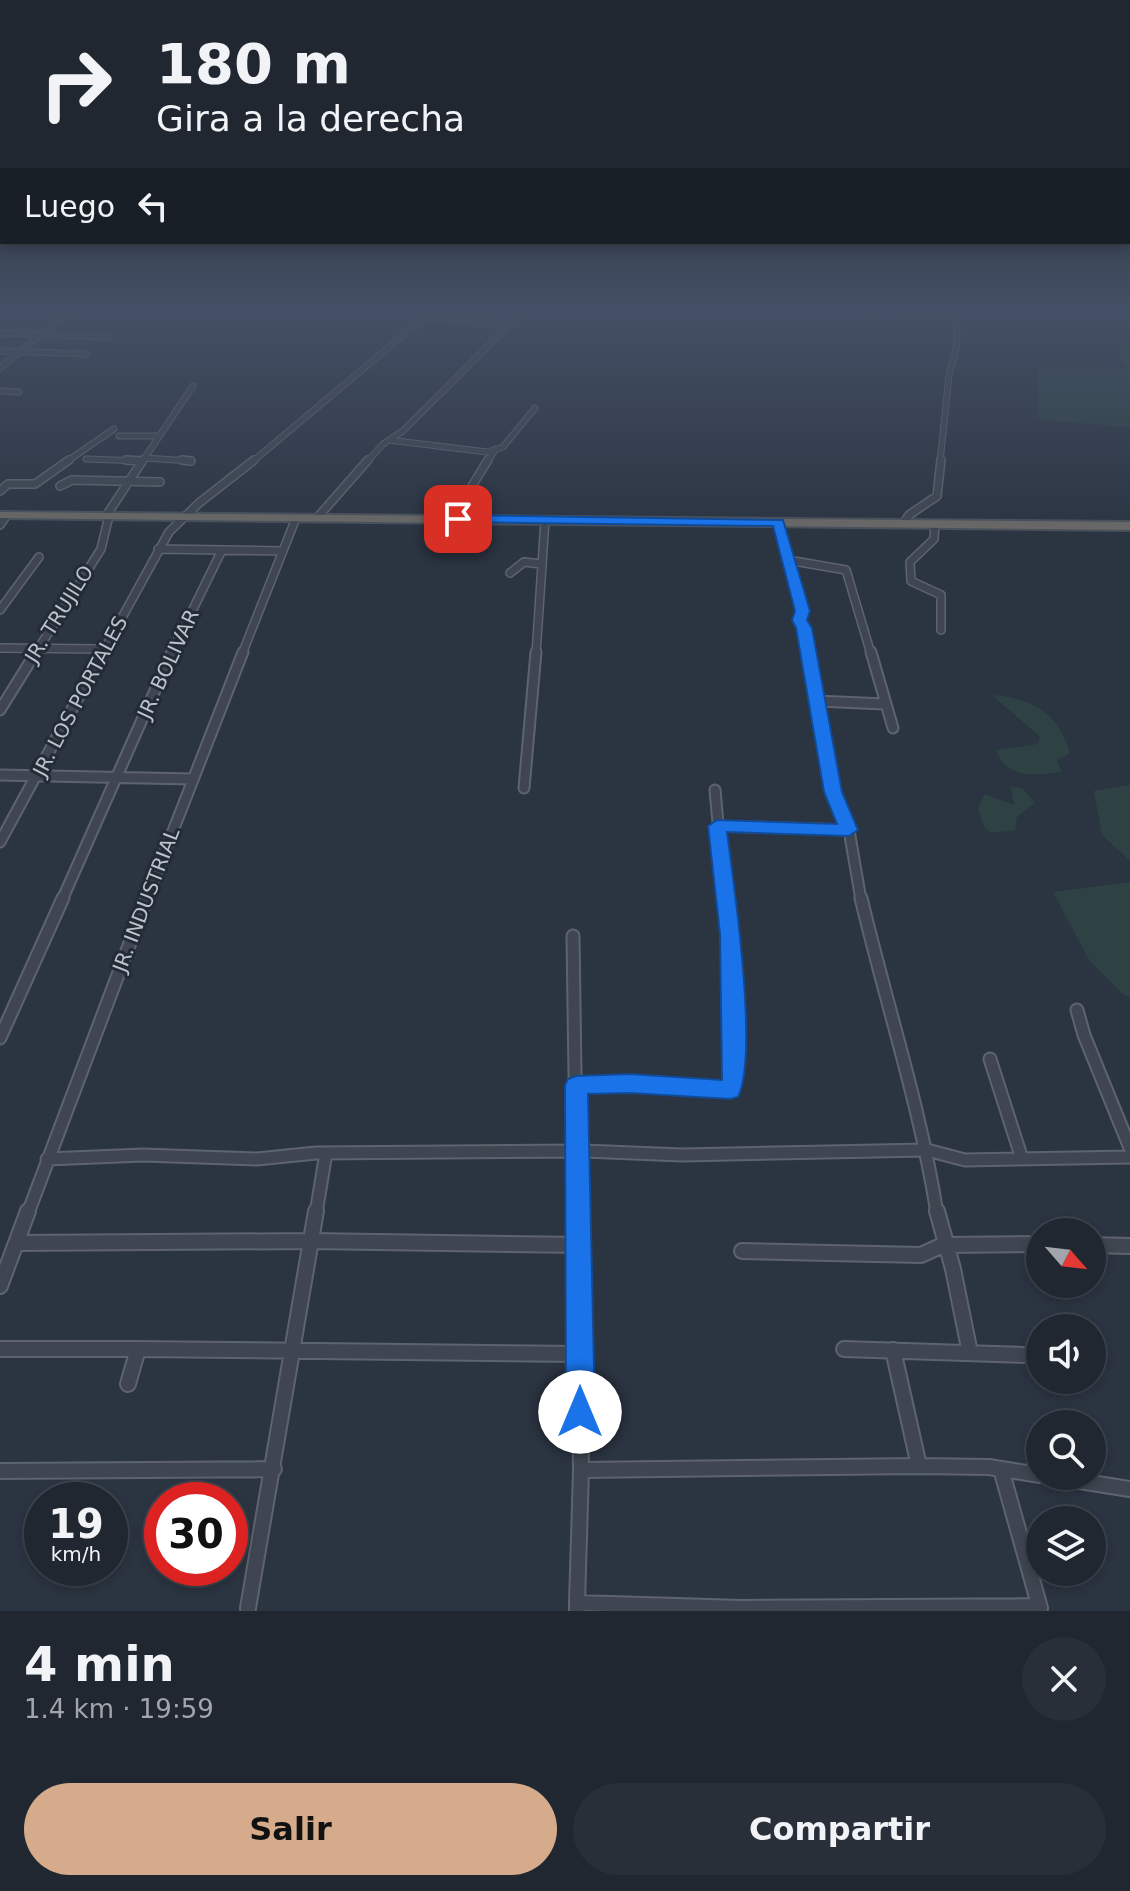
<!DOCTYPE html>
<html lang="es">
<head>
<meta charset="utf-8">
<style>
	:root { --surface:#202731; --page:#282f39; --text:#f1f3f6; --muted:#a2a5ab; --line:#3d444d; --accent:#d6ab8b }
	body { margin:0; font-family:"DejaVu Sans",sans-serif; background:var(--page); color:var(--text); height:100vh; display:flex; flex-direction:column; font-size:30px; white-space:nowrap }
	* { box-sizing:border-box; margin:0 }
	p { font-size:26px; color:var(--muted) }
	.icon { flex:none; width:44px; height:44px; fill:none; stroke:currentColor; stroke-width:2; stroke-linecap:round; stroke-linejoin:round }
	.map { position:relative; height:1611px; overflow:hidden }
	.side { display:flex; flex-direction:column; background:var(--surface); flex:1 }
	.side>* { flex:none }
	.hud { position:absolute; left:0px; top:0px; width:1130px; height:244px; box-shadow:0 4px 12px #0003,0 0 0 2px var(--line); background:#202731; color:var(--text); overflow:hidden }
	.needle { width:52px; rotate:118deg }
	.fabs { position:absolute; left:1026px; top:1218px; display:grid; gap:16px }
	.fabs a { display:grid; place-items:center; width:80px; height:80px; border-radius:50%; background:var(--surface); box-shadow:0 4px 12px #0003,0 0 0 2px var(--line); font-size:40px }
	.speed { position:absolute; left:24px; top:1482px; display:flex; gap:16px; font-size:40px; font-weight:700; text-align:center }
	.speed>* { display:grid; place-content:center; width:104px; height:104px; border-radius:50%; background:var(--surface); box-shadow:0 4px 12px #0003,0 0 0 2px var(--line); line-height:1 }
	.speed small { font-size:20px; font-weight:400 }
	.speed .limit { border:12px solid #d22; background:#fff; color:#111 }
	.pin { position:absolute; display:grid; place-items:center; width:68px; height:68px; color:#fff; margin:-34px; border-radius:16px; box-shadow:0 4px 12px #0006 }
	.me { position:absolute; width:88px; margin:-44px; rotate:0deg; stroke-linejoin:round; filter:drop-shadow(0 0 6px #0008) }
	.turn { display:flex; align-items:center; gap:28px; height:168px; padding:0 24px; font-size:36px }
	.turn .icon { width:104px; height:104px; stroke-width:2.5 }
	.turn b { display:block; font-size:56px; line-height:68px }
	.then { display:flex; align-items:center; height:76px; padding:0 24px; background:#0003; gap:16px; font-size:30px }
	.round { display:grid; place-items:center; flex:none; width:84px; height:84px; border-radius:42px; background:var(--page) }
	.overview { display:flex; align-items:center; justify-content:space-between; height:136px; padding:0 24px }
	h1 { font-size:48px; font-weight:700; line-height:60px }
	.cta { display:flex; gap:16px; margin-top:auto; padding:16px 24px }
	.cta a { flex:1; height:92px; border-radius:48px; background:var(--accent); color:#111; font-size:32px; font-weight:700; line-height:92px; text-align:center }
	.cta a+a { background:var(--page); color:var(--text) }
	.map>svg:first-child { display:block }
	.green { fill:#2e4243 }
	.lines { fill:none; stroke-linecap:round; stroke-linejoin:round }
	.minor-far4-casing { stroke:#5d646e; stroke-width:7 }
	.minor-far3-casing { stroke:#5d646e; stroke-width:10 }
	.minor-far2-casing { stroke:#5d646e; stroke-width:13 }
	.minor-far1-casing { stroke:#5d646e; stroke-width:15 }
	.minor-casing { stroke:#5d646e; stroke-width:18 }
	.trunk-casing { stroke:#49515b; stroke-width:4 }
	.minor-far4 { stroke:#3f4651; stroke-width:5 }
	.minor-far3 { stroke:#3f4651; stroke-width:7 }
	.minor-far2 { stroke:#3f4651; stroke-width:9 }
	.minor-far1 { stroke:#3f4651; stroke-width:11 }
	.minor { stroke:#3f4651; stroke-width:14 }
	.trunk { fill:#6a6867; fill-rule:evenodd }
	.route { fill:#1a73e8; stroke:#114b97; stroke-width:2 }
	.labels { text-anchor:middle; stroke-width:6; stroke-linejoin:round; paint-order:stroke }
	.street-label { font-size:20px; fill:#bcc2cb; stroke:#232b36 }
</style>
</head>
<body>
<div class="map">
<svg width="1130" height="1611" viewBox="0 0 1130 1611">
	<rect width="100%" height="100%" fill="#2b3441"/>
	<path class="green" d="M1118 346 1130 347V427L1039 420 1037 366 1129 367 1122 362Z
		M992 695C1032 698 1059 713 1070 753L1057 760 1062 772C1037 775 1006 780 996 750L1038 744 1040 737Z
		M1130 785V858L1129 860 1102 835 1094 791Z
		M1011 787 1022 788 1035 803 1017 817 1015 830 991 833 984 826 978 808 985 794 1014 805Z
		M1130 882V997L1124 995 1089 960 1053 892Z"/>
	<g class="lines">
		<g class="minor-far4-casing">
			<path id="minor-far4" d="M869 311 956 314
				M427 317 508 325
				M0 333 109 337
				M0 351 87 354
				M0 368 69 311
				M0 391 19 392
				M119 436H159
				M389 440 487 452 503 447 535 408
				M144 458 191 461
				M86 459 142 461
				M66 462 114 429
				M142 462 193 386
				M252 462 432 311
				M367 462 383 444 403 431 523 311
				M487 462 495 450
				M940 462 949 375 957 345 956 311"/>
		</g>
		<g class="minor-far3-casing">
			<path id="minor-far3" d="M126 460 142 461
				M182 460 191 461
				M60 486 72 480 160 482
				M472 486 488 460
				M0 491 8 484H35L69 460
				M106 516 143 460
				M317 518 368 460
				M779 522 803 611 800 620 809 654
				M903 524 909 515 937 496 941 460
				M935 524 934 539 910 562 911 581 941 595V630
				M0 525 7 515
				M158 549 282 551
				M788 560 846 570 871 654
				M510 573 524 562 541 564
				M0 610 39 557
				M0 648 103 649
				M35 654 101 549 109 516
				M102 654 169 532 199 503 254 460
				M171 654 221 552
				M242 654 296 518
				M536 654 545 520"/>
		</g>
		<g class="minor-far2-casing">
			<path id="minor-far2" d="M871 652 893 728
				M816 701 885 704
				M0 710 36 652
				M0 775 192 779
				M524 788 536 652
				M715 790 725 900
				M717 826 849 830 833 792 808 652
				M849 830 861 900
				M0 842 103 652
				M62 900 172 652
				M146 900 243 652"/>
		</g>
		<g class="minor-far1-casing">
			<path id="minor-far1" d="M861 898C886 1003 920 1106 937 1213
				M573 936 577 1213
				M1077 1010 1084 1035 1130 1148
				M0 1038 63 898
				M990 1059 1022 1159
				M576 1085 630 1084 730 1090 735 1051 724 898
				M47 1159 143 1155 257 1159 316 1153 584 1151 682 1155 927 1150 965 1160 1130 1157
				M28 1213 147 898
				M316 1213 326 1153"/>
		</g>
		<g class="minor-casing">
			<path id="minor" d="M937 1211 953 1269 970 1353
				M16 1243 311 1241 579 1245
				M1092 1245 1130 1246
				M742 1251 921 1255 943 1245 1040 1244
				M0 1286 28 1211
				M0 1349H138
				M844 1349 1023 1355
				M893 1350 919 1466
				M128 1384 138 1349 580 1354
				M1001 1469 1040 1608
				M581 1470 919 1466 989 1467 1040 1475
				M0 1471 274 1469
				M1048 1476 1130 1489
				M577 1603 581 1470 577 1211
				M248 1608 316 1211
				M577 1611V1603L742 1608 1039 1606"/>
		</g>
		<g class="trunk-casing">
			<path id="trunk" d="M0 512 1130 522V530L0 518Z"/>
		</g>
		<use href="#minor-far4" class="minor-far4"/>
		<use href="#minor-far3" class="minor-far3"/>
		<use href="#minor-far2" class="minor-far2"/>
		<use href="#minor-far1" class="minor-far1"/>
		<use href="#minor" class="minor"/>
		<use href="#trunk" class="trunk"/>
	</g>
	<linearGradient id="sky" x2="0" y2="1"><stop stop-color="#181d24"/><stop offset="0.58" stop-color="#445065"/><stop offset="1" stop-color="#445065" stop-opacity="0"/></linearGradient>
	<rect width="1130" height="536" fill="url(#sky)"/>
	<path class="route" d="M458 515 783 520 810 611 807 620 812 628 842 792 858 830 849 836 727 832C734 885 759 1055 738 1097L730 1099 630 1093 588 1094 595 1412 591 1422 580 1427 570 1422 566 1412 565 1085 568 1079 576 1076 630 1074 722 1080 720 934 708 826 717 820 837 824 824 792 796 628 792 620 795 611 773 526 454 522 452 519Z"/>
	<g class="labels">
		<g class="street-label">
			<text transform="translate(59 614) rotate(-58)" y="7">JR. TRUJILO</text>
			<text transform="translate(168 664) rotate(-65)" y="7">JR. BOLIVAR</text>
			<text transform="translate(80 696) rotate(-62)" y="7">JR. LOS PORTALES</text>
			<text transform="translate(146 900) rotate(-69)" y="7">JR. INDUSTRIAL</text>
		</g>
	</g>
</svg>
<div class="fabs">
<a><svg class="needle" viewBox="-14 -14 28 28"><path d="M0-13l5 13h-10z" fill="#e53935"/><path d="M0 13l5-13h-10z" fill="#a2a5ab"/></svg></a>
<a><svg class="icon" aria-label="sound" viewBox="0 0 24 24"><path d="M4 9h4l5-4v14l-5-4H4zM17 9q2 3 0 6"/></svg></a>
<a><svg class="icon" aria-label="search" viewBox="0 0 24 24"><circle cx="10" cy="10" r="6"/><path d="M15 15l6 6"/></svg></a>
<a><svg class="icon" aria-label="layers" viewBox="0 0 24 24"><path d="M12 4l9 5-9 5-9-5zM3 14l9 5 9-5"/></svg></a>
</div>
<div class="speed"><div>19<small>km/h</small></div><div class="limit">30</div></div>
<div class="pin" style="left:458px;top:519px;background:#d93025"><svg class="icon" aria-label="arrive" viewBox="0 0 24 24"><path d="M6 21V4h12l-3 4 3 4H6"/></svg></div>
<svg class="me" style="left:580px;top:1412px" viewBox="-20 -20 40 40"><circle r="19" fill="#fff"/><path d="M0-13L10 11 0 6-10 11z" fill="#1a73e8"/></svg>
<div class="hud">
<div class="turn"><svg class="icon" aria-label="right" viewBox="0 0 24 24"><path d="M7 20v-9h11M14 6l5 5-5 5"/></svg><div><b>180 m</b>Gira a la derecha</div></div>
<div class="then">Luego<svg class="icon" aria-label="left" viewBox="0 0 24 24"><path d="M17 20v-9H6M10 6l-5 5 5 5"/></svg></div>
</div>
</div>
<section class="side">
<div class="overview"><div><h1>4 min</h1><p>1.4 km · 19:59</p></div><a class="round"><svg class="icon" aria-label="close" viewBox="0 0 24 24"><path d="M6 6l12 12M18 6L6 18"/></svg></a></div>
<div class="cta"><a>Salir</a><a>Compartir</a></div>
</section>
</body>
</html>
